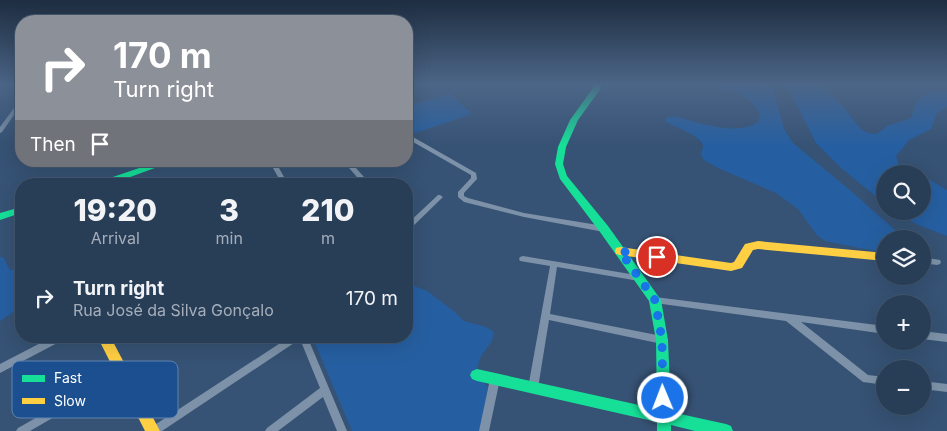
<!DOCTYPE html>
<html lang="en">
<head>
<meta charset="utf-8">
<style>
	:root { --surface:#283e57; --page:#344961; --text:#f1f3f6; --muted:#a5aeba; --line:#44576d }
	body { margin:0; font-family:Inter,sans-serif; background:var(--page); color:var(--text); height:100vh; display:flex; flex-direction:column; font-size:19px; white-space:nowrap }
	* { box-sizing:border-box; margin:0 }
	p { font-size:16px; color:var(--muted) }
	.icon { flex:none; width:28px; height:28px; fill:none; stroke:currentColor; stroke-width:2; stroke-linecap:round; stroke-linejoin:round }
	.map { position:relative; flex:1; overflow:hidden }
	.drawer { position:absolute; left:15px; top:178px; width:398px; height:165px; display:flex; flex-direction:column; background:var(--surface); border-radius:20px; box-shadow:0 5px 20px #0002,0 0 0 1px var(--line) }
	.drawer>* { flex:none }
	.banner { position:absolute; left:15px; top:15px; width:398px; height:152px; border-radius:20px; box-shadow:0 5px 20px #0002,0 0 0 1px var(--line); background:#8c9099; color:#fff; overflow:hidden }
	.fabs { position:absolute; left:876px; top:165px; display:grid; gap:10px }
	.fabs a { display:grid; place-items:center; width:55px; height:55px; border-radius:50%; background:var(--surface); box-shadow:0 5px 20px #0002,0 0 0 1px var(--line); font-size:25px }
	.pin { position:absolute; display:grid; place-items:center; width:42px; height:42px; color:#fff; margin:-21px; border:2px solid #fff; border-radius:50%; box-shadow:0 1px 5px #0007 }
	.me { position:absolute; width:55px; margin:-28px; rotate:359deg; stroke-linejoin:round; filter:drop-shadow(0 0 4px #0008) }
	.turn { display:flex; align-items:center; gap:18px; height:105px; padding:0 15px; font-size:22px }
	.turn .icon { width:65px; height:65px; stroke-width:2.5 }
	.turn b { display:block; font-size:35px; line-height:42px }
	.then { display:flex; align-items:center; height:48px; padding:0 15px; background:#0003; gap:10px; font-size:19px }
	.eta { display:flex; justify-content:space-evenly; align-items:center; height:85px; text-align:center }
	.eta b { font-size:30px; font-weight:800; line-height:35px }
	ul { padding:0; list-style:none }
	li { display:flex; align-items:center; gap:15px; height:70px; padding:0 15px }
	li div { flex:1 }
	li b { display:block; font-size:19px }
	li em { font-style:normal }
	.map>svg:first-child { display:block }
	.green { fill:#265fa1 }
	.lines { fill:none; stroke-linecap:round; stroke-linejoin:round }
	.street { fill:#7d92a8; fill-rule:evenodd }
	.fast { fill:#16e098; fill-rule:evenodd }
	.slow { fill:#ffcf43; fill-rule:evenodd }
	.route { stroke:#1a73e8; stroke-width:9; stroke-dasharray:0 16.2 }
	.key { fill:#1b4f8f; stroke:#5f84b1; stroke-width:1 }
	.key-label { font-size:14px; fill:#fff }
</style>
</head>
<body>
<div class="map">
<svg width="947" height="431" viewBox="0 0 947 431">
	<rect width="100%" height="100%" fill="#365274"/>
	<path class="green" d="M703 84H771L785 131 793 143 851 191 905 239H885V253L825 241 817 235 798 209 776 193 718 168 704 160 701 155C701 152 703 149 703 146 702 135 673 127 665 121L667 117 673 116C696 121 737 138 759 121L760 114C749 92 726 89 703 84Z
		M786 84H819C828 92 838 100 845 109 856 120 858 134 877 134L887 126 911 118 917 102 923 96 931 92H947V107L937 113 931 129 909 140 896 156 899 166 918 174H885V204L840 167 816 143Z
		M450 93 472 114 415 133 406 123V107Z
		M923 176 947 190V236L916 224 895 211H922Z
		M0 257H3L10 270 21 269V307L0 321Z
		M406 283 427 291 455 312 464 321 486 327 494 332 492 341 481 356 474 378 481 380 488 387 480 431H352L312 336H406Z"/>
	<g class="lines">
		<path class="street" d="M21 100V105L2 132 0 133V127L19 101Z
			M406 133 476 173 477 179 464 193V196L468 198 524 213 604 226 608 229 604 232 524 217 464 202 458 197V192L471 178V175L406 138Z
			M269 161H275L288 184H282Z
			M343 161H350L370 184H363Z
			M438 195H440L443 197 408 231H406V225Z
			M523 256 642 276 643 278 642 280 639 281 557 267 550 314 662 336 665 337 666 340 665 343 662 344 549 320 538 388 536 391 533 392 530 391 528 388 550 266 520 261 519 259 520 257Z
			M922 257 940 260 941 262 940 264 937 265 922 263Z
			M655 297 885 326V334L801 322 868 375 885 377V385L863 382 786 321 655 303 652 302 651 300 652 298Z
			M922 331 947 334V342L922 339Z
			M54 336H66L65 339 0 373V364Z
			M291 336H307L347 431H337L323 397 278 431H265L267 428 320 388 300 339 162 431H148L150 428Z
			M122 369 125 370 127 373 125 376 30 431H16L18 428Z
			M495 375 498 376 500 379 489 431H479L490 379 492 376Z
			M922 381 947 384V392L922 389Z"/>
		<path class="fast" d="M406 84H413L406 88Z
			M593 84H601V88L578 120 566 147 563 164 567 176 608 226 661 300 668 340 671 412 726 424 731 426 733 431H695L671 425V431H657V422L477 381 472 379 470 375 472 371 477 369 657 409 656 340 649 301 600 232 560 179 555 164 558 147 570 120 593 88Z
			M160 161H174L111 184H96L98 182Z
			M21 207V213L0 220V213Z"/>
		<path class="slow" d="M758 241 885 253V261L758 249 753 250 742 268 731 271 620 255 616 254 615 251 616 248 620 247 731 263 734 262 745 244Z
			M97 336H110L160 431H145Z"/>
	</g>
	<linearGradient id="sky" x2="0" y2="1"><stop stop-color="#1e2d40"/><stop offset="0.58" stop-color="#4c6688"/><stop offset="1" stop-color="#4c6688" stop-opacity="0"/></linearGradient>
	<rect width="947" height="145" fill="url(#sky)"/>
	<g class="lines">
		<path class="route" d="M657 257 620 251 655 300 662 340 663 398"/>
	</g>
	<rect x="12" y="361" width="166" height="57" rx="8" class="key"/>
	<rect x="22" y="375" width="23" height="7" fill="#16e098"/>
	<rect x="22" y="398" width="23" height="6" fill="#ffcf43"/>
	<g class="key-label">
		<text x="54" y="383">Fast</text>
		<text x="54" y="406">Slow</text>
	</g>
</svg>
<div class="fabs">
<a><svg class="icon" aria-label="search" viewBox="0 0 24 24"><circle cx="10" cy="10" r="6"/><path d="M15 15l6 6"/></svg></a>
<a><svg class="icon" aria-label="layers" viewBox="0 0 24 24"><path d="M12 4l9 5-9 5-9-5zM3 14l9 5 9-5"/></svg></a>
<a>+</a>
<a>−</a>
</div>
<div class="pin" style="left:657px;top:257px;background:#d93025"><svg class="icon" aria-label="arrive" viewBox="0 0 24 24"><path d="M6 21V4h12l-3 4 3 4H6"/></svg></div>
<svg class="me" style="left:663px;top:398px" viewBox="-20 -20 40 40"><circle r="17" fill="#1a73e8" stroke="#fff" stroke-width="3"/><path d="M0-11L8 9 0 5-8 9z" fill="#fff"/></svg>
<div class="banner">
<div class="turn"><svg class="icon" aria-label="right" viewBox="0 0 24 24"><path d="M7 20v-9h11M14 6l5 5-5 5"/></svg><div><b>170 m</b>Turn right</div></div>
<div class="then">Then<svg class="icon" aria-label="arrive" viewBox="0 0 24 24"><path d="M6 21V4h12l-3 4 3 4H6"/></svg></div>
</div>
<section class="drawer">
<div class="eta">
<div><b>19:20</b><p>Arrival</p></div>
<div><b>3</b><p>min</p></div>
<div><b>210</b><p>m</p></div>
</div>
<ul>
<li><svg class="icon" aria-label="right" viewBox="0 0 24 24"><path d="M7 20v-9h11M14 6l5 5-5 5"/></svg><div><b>Turn right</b><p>Rua José da Silva Gonçalo</p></div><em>170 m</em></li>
</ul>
</section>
</div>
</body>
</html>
